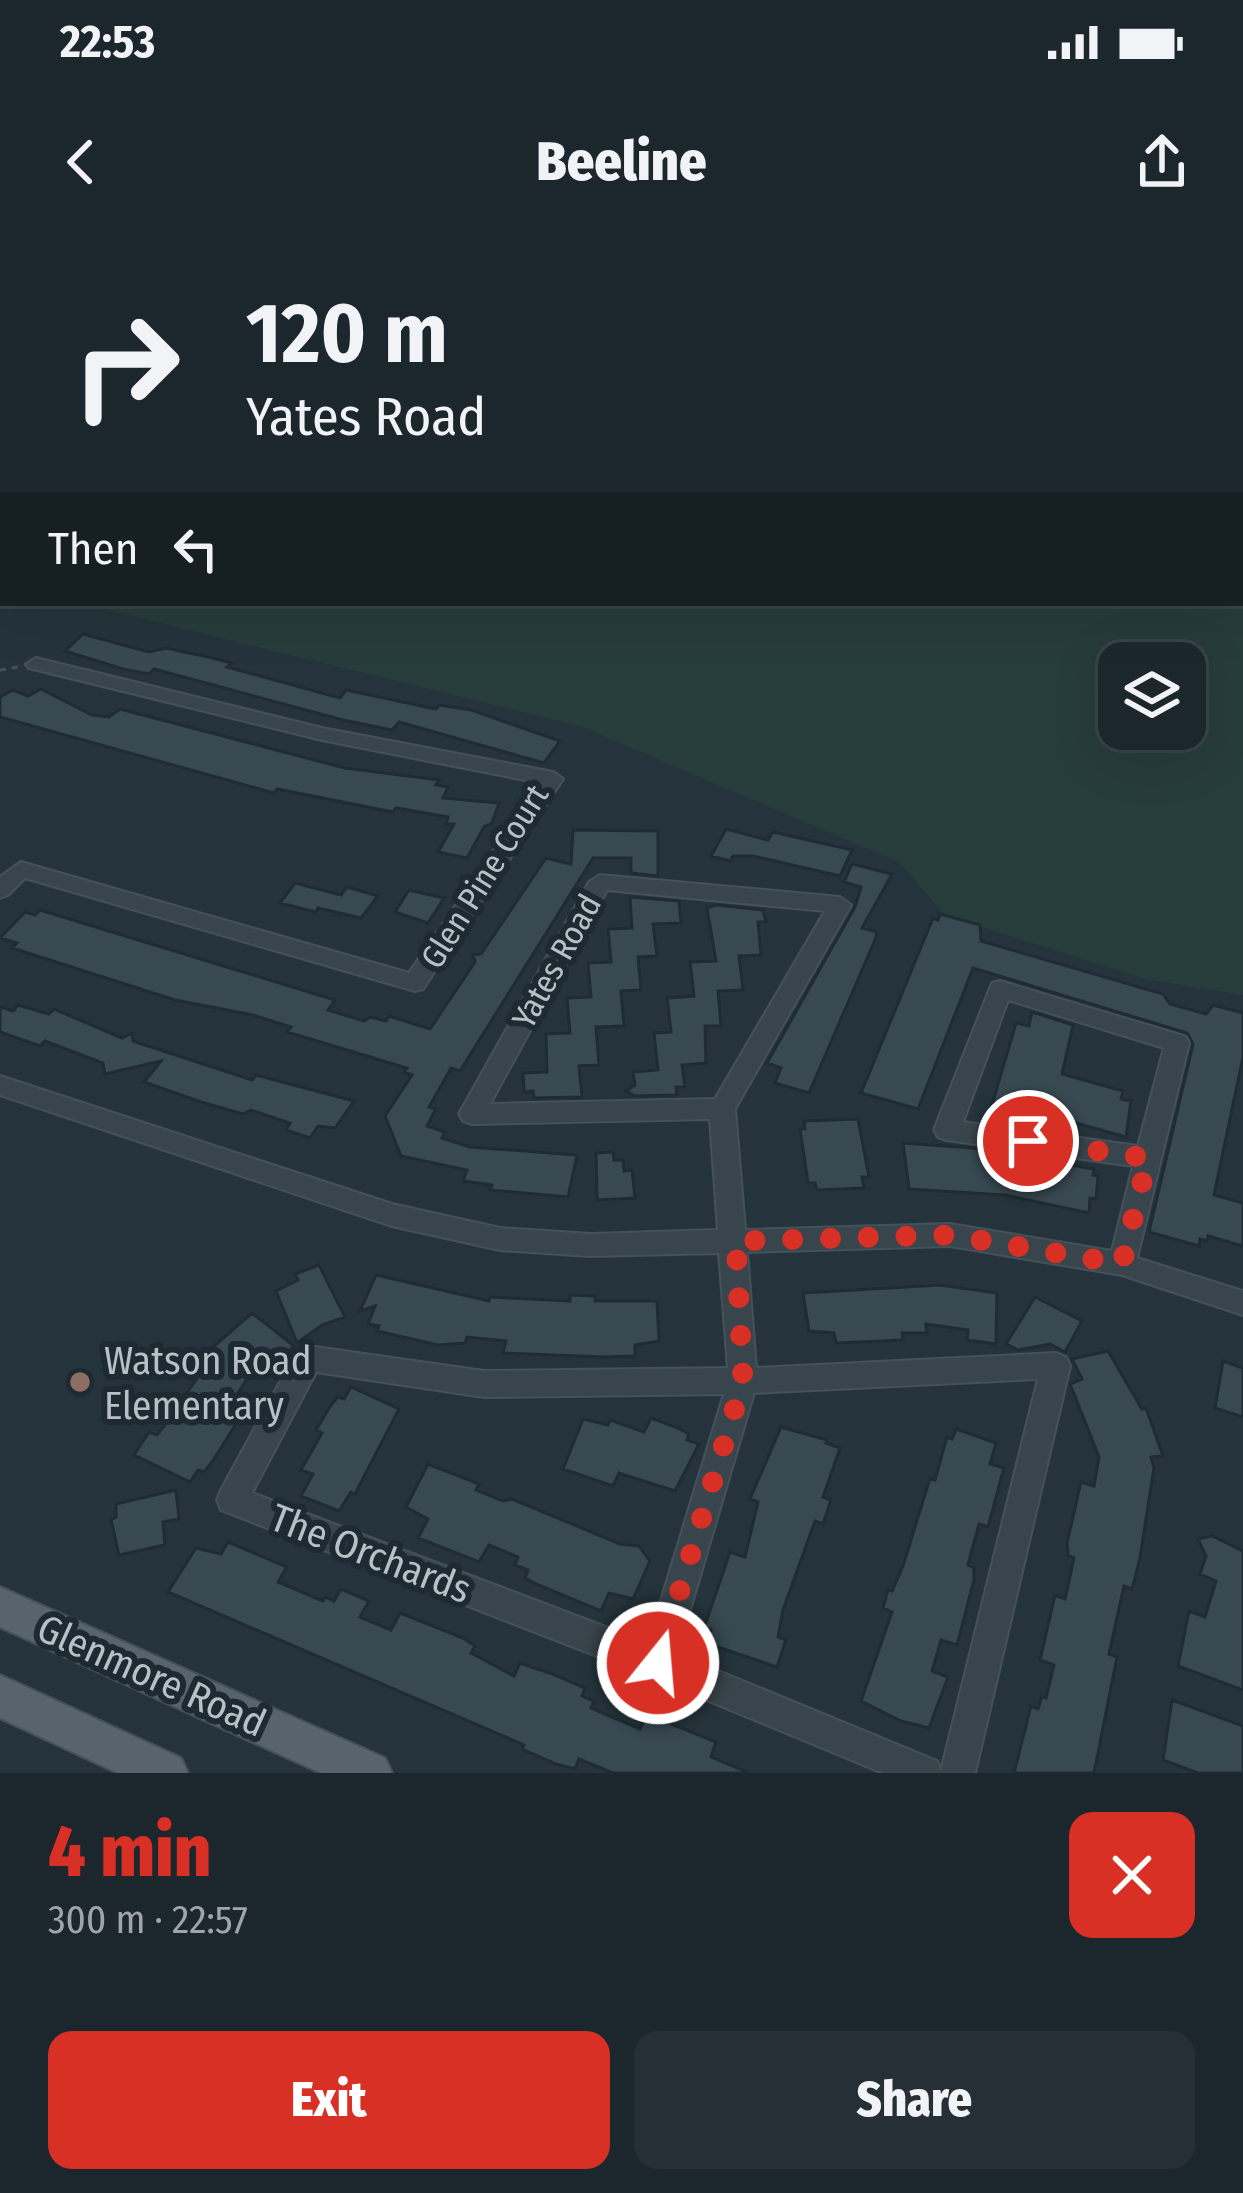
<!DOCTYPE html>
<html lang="en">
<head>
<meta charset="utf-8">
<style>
	:root { --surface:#1c272d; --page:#252f35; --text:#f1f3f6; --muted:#a0a5aa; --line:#3a4449; --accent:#d93025 }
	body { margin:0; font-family:"Fira Sans Condensed",sans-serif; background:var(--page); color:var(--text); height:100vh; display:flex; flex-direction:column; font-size:45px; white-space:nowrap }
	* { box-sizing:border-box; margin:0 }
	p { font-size:39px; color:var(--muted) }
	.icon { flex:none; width:66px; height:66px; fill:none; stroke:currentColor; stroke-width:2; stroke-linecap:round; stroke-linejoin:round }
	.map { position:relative; height:1533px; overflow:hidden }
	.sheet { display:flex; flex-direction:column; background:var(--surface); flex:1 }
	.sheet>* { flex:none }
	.banner { position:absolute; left:0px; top:0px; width:1245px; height:366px; box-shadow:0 12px 48px #0002,0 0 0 3px var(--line); background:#1c272d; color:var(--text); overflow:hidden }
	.tools { position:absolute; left:1098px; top:402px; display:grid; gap:24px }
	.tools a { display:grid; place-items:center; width:108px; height:108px; border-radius:24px; background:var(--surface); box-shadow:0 12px 48px #0002,0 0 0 3px var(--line); font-size:60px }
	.pin { position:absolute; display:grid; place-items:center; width:102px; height:102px; color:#fff; margin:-51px; border:6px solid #fff; border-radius:50%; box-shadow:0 3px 12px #0007 }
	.me { position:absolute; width:132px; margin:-66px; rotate:17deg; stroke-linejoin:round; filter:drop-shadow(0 0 9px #0008) }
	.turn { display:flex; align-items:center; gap:42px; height:252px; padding:0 48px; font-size:54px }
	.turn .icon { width:156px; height:156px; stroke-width:2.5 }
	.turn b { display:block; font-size:84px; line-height:102px }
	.then { display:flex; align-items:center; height:114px; padding:0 48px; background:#0003; gap:24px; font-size:45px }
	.round { display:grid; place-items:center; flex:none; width:126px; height:126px; border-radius:24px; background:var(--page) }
	.overview { display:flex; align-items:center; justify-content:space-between; height:204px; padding:0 48px }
	h1 { font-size:72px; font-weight:800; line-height:90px; color:var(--accent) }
	.cta { display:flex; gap:24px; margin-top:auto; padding:24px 48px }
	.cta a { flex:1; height:138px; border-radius:24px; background:var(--accent); color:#fff; font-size:48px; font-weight:800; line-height:138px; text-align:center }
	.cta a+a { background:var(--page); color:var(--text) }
	.status { display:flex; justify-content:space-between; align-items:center; height:84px; padding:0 60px; background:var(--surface); direction:ltr }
	.status svg { height:33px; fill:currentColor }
	header { display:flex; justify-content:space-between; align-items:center; height:156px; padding:0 48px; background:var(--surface); font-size:54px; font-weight:800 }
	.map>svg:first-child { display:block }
	.green { fill:#273d3b; fill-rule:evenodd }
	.building { fill:#384952; stroke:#202c33; stroke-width:3 }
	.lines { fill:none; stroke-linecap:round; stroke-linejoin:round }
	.minor-casing { stroke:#455158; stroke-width:4 }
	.major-casing { stroke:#455158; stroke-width:4 }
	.path { stroke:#405552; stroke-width:3; stroke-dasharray:6 6; stroke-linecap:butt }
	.minor { fill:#39454c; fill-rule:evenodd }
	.major { fill:#57646c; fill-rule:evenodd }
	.route { stroke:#d93025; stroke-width:21; stroke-dasharray:0 37.8 }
	.education-dot { fill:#8d6e63; stroke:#1e2a31; stroke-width:4.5 }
	.labels { text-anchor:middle; stroke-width:12; stroke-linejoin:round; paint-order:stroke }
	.street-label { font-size:33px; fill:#b5c0c7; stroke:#1e2a31 }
	.near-poi-label { font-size:39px; fill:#b5c0c7; stroke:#1e2a31; text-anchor:start }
	.near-street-label { font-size:39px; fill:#b5c0c7; stroke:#1e2a31 }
</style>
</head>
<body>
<div class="status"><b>22:53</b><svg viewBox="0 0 49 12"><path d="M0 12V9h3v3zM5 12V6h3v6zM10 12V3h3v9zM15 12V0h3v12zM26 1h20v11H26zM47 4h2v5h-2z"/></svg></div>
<header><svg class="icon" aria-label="back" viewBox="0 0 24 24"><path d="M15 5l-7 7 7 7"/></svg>Beeline<svg class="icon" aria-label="share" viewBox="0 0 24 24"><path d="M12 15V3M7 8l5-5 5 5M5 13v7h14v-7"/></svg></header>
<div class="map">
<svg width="1243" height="1533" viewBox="0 0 1243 1533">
	<rect width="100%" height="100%" fill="#25343c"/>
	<path class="green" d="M0 0H1243V755L1145 739 945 675 899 622 580 486 79 363H1242V3H3L0 357ZM1119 423H1185V489H1119Z"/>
	<path class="building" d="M83 394 149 412 166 408 208 417 232 423 227 427 340 458 346 450 436 469 439 465 471 470 560 501 544 523 399 482 392 490 343 480 154 429 149 434 123 429 65 411Z
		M41 449 92 475 109 477 120 469 345 528 439 540 436 545 448 547 443 558 499 563 492 583 484 587 467 618 438 612 454 584H446L448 577 396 568 393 572 277 549 274 553 0 477V457L13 450 28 456Z
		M726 589 768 600 773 592 852 610 840 636 753 616H733L730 621 711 616Z
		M573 590 658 591V636L631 633V618H593L460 831 451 828 429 867 436 869 427 886 445 892 442 898 470 907 577 915 568 957 490 950 492 945 463 941 467 930 401 916 385 876 412 835 404 832 407 828 287 792 291 787 253 775 175 760 12 708 17 703 0 698 25 672 35 675 40 670 335 760 328 770 364 781 370 777 386 781 389 776 430 789 475 722 473 715 481 714 546 618 571 624Z
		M852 624 892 634 862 688 877 692 875 700 809 853 775 843 781 828 767 823 855 667 861 647 844 642Z
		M295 643 341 655 347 647 378 656 361 678 318 668 316 672 280 663Z
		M409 650 444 658 428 683 395 672Z
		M630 657 679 661 681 683 653 684 657 716 638 717 641 750 621 751 624 786 596 787 599 825 579 826 582 857 534 858 533 851 524 852 523 833 547 832 546 794 570 793 567 758 591 757 588 723 611 722 608 689 632 688Z
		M716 665 763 670 766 682H758L761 715 739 716 743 750 718 751 721 786H705L706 823 682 825 685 847H676L677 855 635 856 626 851 635 845 633 832 658 830 654 793 671 792 667 758 694 756 690 722 716 721 707 668Z
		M940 674 980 685 981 701 1163 754 1170 764 1206 774 1213 765 1243 773V817L1214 955 1243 963V1006L1208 996 1207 1001 1200 999 1199 1006 1149 992 1193 804 1187 793 973 728 918 869 861 853 933 678 938 680Z
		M18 765 49 774 54 769 122 798 132 793 133 801 252 840 256 835 354 861 335 888 318 886 310 898 286 890 290 883 251 870 243 874 201 862 144 842 161 821 105 834 103 823 45 801 40 806 0 792V767L13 771Z
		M1032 772 1073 785 1062 834 1123 851 1121 859 1131 861 1126 897 1055 877 1052 890 988 878 1016 783 1029 786Z
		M858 879 869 937H862L864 948 817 950 815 943H808L800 889H805L804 881Z
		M903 903 972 908 1094 929 1093 935 1098 936 1096 959 1090 958 1089 973 1005 955 909 949Z
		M613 912 614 920H623L624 931 632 930 635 958 597 960 596 913Z
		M319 1025 345 1077 322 1085 297 1103 276 1051 298 1040 295 1034Z
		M376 1035 489 1061 490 1057 570 1061V1055L595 1056V1061H657L659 1101 635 1105V1116L606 1117 503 1113 506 1101 467 1097 465 1103 438 1105 377 1091 379 1086 368 1084 375 1066 360 1071Z
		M940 1045 997 1053 996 1104 967 1100 968 1090 926 1084 927 1093H902L903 1100 836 1103 834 1093 809 1091 803 1053Z
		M1035 1057 1082 1081 1065 1112 1050 1104 1018 1110 1006 1104Z
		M252 1073 294 1106 273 1125 262 1116 232 1162 246 1168 212 1222 204 1232 198 1230 190 1242 134 1215 149 1192 157 1195 170 1178 216 1110 213 1107Z
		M1108 1111 1142 1169 1146 1168 1163 1216 1151 1217 1154 1228 1140 1318 1132 1349 1124 1346 1109 1414 1117 1417 1094 1533H1014L1031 1466 1038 1469 1042 1456 1046 1458 1054 1425 1040 1420 1055 1355 1065 1359 1074 1318 1068 1315 1067 1303 1081 1242 1094 1246 1099 1217 1070 1144 1082 1139 1072 1119Z
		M1223 1121 1243 1128V1177L1215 1168Z
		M351 1147 399 1169 355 1254 351 1252 339 1271 301 1256 313 1234 301 1230 322 1193 316 1190 331 1165 338 1157 344 1159Z
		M651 1178 678 1188 689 1194 687 1200 699 1204 675 1251 619 1233 613 1246 563 1229 583 1179 608 1185 610 1180 644 1192Z
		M781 1187 827 1200 826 1203 840 1208 823 1257 831 1260 823 1284 815 1281 783 1370 778 1397 786 1400 777 1427 706 1403 711 1390 704 1388 730 1312 745 1317 758 1262 750 1259Z
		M956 1189 996 1203 990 1224 1004 1228 988 1287 979 1284 968 1325 974 1328V1340L957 1405 941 1400 932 1431 948 1437 929 1488 901 1481 861 1461 892 1372 883 1368 888 1350 892 1351 903 1326 930 1238 935 1240 947 1197 952 1199Z
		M428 1224 479 1244 476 1250 503 1261 512 1259 620 1304 639 1306 650 1321 633 1359 609 1353 601 1371 536 1344 525 1338 528 1330 515 1325 518 1317 489 1305 479 1322 418 1298 428 1279 406 1267Z
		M176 1250 179 1279 163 1282 165 1305 119 1315 111 1280 116 1277V1264Z
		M1212 1296 1243 1311V1450L1178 1426 1189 1371 1205 1377 1216 1341 1200 1334 1206 1316 1198 1299Z
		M228 1302 287 1327 278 1342 323 1361 325 1357 334 1361 341 1349 369 1361 360 1377 391 1390 400 1373 463 1398 475 1406 471 1413 514 1436 520 1423 555 1435 585 1448 582 1456 594 1461 591 1468 640 1489 647 1474 716 1502 711 1517 749 1533H613L579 1519 575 1529 556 1524 522 1509 524 1505 168 1352 196 1308 221 1314Z
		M1172 1460 1243 1486V1533H1198L1163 1520Z"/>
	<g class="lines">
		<g class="minor-casing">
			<path id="minor" d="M36 418 322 488 553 532 563 539 423 749 415 751 25 638 8 655 0 658V637L21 622 409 733 540 543 322 500 29 428 26 424Z
				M600 635 840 657 851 665 735 869 745 990 950 984 1112 1011 1133 926 947 900 938 897 934 890 992 743 1000 741 1177 794 1186 797 1189 803 1137 1018 1243 1051V1075L1122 1035 950 1006 747 1012 756 1128 1056 1113 1066 1117 1070 1126 975 1533H883L656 1439 221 1270 217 1260 221 1250 298 1109 308 1106 484 1131 728 1128 719 1013 590 1016 500 1010 392 986 0 855V836L392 964 500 988 590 994 718 990 710 879 472 884 463 881 459 874 589 642ZM607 650 825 671 715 859 490 864ZM1008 760 1164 808 1138 906 963 882ZM316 1132 484 1157 724 1154 648 1403 252 1253ZM1038 1139 941 1531 937 1521 677 1414 754 1153Z"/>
		</g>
		<g class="major-casing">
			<path id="major" d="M0 1347 385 1518 392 1533H321L0 1387Z
				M0 1435 181 1518 188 1533H118L0 1478Z"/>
		</g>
		<path class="path" d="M623 0 628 3
			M0 430 18 427"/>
		<use href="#minor" class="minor"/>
		<use href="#major" class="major"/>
	</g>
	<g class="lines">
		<path class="route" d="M658 1423 743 1141 736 1001 950 995 1122 1024 1148 918 1028 901"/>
	</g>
	<circle class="education-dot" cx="80" cy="1142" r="12"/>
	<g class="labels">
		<g class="street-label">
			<text transform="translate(484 636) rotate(-58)" y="12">Glen Pine Court</text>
			<text transform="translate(556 721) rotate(-61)" y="12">Yates Road</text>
		</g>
		<g class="near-poi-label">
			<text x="104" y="1134">Watson Road<tspan x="104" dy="45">Elementary</tspan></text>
		</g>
		<g class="near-street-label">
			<text transform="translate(371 1313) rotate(21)" y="14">The Orchards</text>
			<text transform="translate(152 1435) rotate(24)" y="14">Glenmore Road</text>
		</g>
	</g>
</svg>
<div class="tools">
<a><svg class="icon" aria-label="layers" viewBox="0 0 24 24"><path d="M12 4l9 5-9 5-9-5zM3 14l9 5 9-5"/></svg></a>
</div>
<div class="pin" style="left:1028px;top:901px;background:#d93025"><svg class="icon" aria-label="arrive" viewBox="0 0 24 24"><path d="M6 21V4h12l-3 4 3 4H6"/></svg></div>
<svg class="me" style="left:658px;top:1423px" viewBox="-20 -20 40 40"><circle r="17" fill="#d93025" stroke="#fff" stroke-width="3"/><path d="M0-11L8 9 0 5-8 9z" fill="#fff"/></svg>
<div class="banner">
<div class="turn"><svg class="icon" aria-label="right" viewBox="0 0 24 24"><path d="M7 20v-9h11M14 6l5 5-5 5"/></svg><div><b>120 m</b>Yates Road</div></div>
<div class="then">Then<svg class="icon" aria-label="left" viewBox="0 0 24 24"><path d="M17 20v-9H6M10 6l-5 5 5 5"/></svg></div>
</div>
</div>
<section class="sheet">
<div class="overview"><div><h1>4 min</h1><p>300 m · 22:57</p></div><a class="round" style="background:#d93025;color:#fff"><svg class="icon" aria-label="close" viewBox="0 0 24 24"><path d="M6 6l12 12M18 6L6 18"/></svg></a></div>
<div class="cta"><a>Exit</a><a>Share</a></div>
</section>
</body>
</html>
